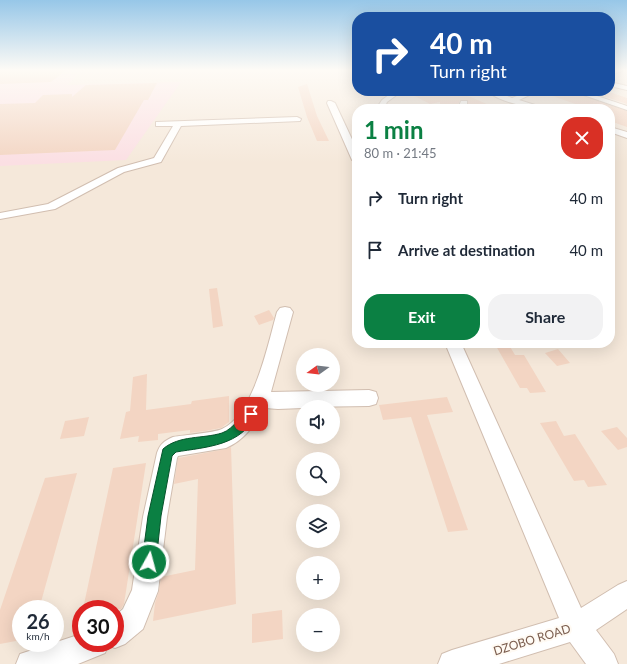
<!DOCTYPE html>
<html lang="en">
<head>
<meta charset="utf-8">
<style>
	:root { --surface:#fff; --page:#f2f2f3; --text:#1f2937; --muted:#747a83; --accent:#0b8043 }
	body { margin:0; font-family:Lato,sans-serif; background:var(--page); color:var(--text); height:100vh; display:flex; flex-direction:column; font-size:15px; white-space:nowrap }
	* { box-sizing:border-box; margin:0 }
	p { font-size:13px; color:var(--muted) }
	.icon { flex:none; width:22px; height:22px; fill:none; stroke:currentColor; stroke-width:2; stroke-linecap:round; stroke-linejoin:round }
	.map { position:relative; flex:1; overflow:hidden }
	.drawer { position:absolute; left:352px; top:104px; width:263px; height:244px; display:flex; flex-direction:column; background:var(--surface); border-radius:16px; box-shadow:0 4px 16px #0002 }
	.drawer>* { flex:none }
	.top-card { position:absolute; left:352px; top:12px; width:263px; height:84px; border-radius:16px; box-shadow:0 4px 16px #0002; background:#1a4fa0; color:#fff; overflow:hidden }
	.needle { width:26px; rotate:255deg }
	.controls { position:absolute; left:296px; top:348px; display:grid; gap:8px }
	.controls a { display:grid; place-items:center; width:44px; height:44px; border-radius:50%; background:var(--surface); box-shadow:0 4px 16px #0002; font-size:20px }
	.speed { position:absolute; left:12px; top:600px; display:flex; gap:8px; font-size:20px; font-weight:700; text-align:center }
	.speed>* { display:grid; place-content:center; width:52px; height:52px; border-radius:50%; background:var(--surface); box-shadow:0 4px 16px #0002; line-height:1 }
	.speed small { font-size:10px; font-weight:400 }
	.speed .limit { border:6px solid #d22; background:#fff; color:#111 }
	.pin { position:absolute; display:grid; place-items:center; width:34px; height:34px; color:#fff; margin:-17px; border-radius:8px; box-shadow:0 2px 6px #0006 }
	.me { position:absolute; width:44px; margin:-22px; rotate:7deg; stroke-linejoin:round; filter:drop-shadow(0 0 3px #0008) }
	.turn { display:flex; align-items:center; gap:14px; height:84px; padding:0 12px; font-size:18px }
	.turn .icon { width:52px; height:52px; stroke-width:2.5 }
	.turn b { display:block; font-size:28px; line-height:34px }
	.round { display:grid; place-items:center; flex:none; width:42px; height:42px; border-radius:16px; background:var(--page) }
	.headline { display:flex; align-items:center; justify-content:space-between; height:68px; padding:0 12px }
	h1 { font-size:24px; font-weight:700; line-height:30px; color:var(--accent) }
	.button { display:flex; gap:8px; margin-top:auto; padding:8px 12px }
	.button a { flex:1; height:46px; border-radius:16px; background:var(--accent); color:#fff; font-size:16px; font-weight:700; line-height:46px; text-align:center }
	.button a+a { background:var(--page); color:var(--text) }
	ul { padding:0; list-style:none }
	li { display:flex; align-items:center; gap:12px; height:52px; padding:0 12px }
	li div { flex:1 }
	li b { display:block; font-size:15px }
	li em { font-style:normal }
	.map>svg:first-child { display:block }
	.residential { fill:#f5e8da; fill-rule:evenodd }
	.medical { fill:#fbdfe3 }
	.building { fill:#f3d5c3 }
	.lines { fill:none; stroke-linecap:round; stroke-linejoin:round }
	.street-casing { stroke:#d1beb0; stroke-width:2 }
	.street { fill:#fff; fill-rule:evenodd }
	.route { fill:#0b8043; stroke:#07532c }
	.labels { text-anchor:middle; stroke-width:4; stroke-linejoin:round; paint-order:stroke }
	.near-street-label { font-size:12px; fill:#7a5c4d; stroke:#fffaf3 }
</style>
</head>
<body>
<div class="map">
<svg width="627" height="664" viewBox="0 0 627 664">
	<rect width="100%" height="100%" fill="#fdf6ec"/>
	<path class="residential" d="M0 70H357V91H610V70H627V664H0ZM357 109H610V343H357ZM303 355H333V385H303ZM303 407H333V437H303ZM303 459H333V489H303ZM303 511H333V541H303ZM303 563H333V593H303ZM21 609H55V643H21ZM81 609H115V643H81ZM303 615H333V645H303Z"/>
	<path class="medical" d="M0 70H83L67 85 181 82 126 160 0 166Z"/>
	<path class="building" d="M0 70H66L51 82 0 84Z
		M157 83 148 100H144L115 150 0 155V104L35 103 43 95 72 94V97L86 85Z
		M307 84 317 116 329 141H317L307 117 298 87Z
		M405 91H457L498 109H474L468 104 467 100H460L458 105 459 109H440V102L430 104Z
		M545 91H571L627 111V127L610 121V109H602L589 105 581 106 544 93Z
		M587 91H606L627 98V104Z
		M217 288 223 326 213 328 209 289Z
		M269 310 274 318 273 320 259 325 254 316Z
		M509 345 515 355H524L546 392 530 393 527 388H520L496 346Z
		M558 349 570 363 557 366 545 353Z
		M147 374 146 410 191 404 192 401 229 396V422L221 428 205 431 190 433V430L158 434V440L138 442 139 436 120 439 126 412 130 411 133 377Z
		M447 397 453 412 427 415 468 530 448 532 411 417 383 420 379 405Z
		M89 417 84 436 60 439 65 421Z
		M556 421 564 436 575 434 607 485 588 487 584 480 574 481 540 423Z
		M617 427 627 438V447L618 450 601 431Z
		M231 447 236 604 153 621 155 603 159 591 161 577 195 570 198 479 174 484 178 458 226 449Z
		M146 463 124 604 121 609H83L113 468Z
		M77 473 39 609H21V640L0 644V610L45 478Z
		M282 610 283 639 252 643V614Z"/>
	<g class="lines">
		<g class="street-casing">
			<path id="street" d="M623 70 622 71 610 75V71Z
				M610 82 627 86V90L610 86Z
				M394 91H402L387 102 384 109H376L382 100Z
				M487 91H496L512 98 529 91H538L519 100 548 109C531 109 499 102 487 91Z
				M572 91H582L627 106V110Z
				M328 101H331L335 103 357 150V163L352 160 327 103Z
				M461 101H467V105L473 109 460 108 459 106Z
				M297 117 301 119 300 121 181 126 161 162 124 172 55 209 0 219V213L48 204 118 168 154 158 173 126H156V122Z
				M610 127 627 132V138L610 132Z
				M285 307 290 308 293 312 271 392 369 390 376 392 378 398 376 404 369 406 303 407V408L278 409 265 408C255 424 245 440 226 448L178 456 177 458 167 517 158 591 143 629 125 644 115 648 108 645 105 653 78 664H16L20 654 81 634V643H115V616L123 609 132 590 143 517 157 453C160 444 164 441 173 437 184 435 213 433 222 429 254 415 268 344 277 312L280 308Z
				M445 343H461L581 608 618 585 627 581V609L596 630 614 654 618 664H586L570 642 499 664H438L442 654 452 650 559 618Z"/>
		</g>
		<use href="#street" class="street"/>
	</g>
	<linearGradient id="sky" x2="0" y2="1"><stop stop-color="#97c7e8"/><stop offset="0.43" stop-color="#fefbf6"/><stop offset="1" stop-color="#fefbf6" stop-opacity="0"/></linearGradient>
	<rect width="627" height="163" fill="url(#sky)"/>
	<path class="route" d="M251 410 255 411 256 414C242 446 206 447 176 452L172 456 161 516 156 562 154 567 149 569 144 567 142 562 148 516 163 449C179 435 203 439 222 433 234 429 242 413 251 410Z"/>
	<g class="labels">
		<g class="near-street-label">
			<text transform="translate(532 640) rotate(-17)" y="4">DZOBO ROAD</text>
		</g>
	</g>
</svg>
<div class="controls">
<a><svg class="needle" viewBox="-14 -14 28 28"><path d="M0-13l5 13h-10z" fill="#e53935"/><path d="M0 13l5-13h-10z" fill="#747a83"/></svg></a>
<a><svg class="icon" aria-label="sound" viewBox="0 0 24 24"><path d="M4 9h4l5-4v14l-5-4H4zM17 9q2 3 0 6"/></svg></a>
<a><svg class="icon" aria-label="search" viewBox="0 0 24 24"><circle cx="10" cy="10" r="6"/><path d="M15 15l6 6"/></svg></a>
<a><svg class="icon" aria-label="layers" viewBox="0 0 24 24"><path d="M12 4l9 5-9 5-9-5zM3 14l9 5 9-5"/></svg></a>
<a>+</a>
<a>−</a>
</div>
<div class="speed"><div>26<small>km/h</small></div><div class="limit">30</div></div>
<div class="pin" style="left:251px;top:414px;background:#d93025"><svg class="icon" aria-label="arrive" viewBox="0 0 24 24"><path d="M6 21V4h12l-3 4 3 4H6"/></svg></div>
<svg class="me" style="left:149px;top:562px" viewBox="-20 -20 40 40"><circle r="17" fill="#0b8043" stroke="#fff" stroke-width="3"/><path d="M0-11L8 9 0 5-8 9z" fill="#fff"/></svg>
<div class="top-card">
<div class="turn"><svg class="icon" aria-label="right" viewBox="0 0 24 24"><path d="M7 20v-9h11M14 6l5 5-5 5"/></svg><div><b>40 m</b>Turn right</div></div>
</div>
<section class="drawer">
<div class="headline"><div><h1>1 min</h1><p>80 m · 21:45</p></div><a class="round" style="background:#d93025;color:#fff"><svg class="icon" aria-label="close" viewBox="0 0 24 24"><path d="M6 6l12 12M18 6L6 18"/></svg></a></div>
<ul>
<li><svg class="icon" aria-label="right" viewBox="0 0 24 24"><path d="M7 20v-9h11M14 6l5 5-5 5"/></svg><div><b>Turn right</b></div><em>40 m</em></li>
<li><svg class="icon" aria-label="arrive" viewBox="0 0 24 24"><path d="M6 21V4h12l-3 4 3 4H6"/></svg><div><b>Arrive at destination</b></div><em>40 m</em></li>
</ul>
<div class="button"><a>Exit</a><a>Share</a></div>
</section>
</div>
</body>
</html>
